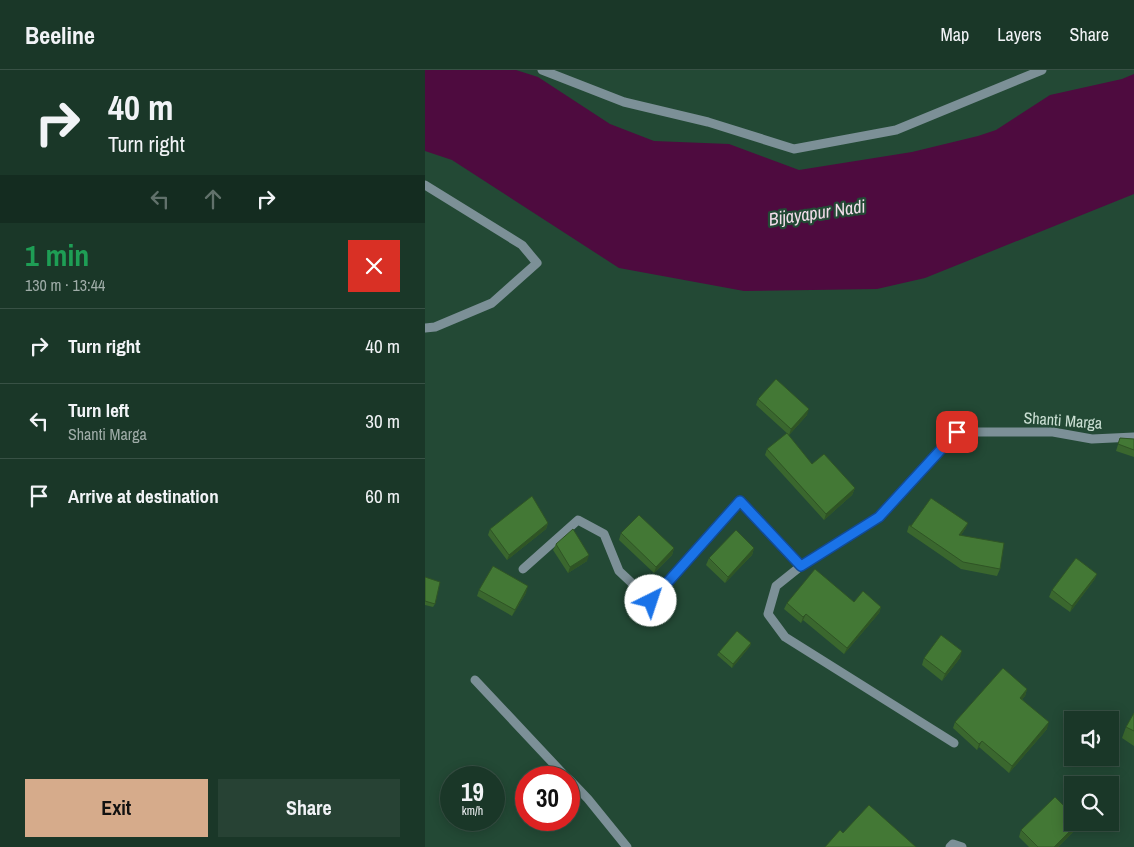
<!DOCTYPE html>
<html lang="en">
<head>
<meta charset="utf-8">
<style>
	:root { --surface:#1a3728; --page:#274234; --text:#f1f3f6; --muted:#9faca8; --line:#385145; --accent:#d6ab8b }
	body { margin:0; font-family:"Archivo Narrow",sans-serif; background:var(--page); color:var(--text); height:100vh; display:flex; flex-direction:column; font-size:19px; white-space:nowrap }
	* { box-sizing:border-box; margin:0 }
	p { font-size:16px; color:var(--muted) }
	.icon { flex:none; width:28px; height:28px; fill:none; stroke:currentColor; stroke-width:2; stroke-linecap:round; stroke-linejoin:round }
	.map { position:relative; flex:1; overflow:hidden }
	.sheet { display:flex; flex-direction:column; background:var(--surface); width:425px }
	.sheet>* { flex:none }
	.guide { background:#1a3728; color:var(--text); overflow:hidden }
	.fabs { position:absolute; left:639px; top:641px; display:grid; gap:10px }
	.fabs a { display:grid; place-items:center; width:55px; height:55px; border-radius:0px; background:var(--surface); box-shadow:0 2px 12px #0003,0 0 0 1px var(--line); font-size:25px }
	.speed { position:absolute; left:15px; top:696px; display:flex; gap:10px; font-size:25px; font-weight:700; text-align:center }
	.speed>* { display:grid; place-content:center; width:65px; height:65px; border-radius:50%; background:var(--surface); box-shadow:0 2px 12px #0003,0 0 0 1px var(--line); line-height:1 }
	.speed small { font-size:12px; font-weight:400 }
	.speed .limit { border:8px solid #d22; background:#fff; color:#111 }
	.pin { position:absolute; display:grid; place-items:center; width:42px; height:42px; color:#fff; margin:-21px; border-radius:10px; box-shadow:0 2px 8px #0006 }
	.me { position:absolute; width:55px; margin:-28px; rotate:41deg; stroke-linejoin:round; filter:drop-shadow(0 0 4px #0008) }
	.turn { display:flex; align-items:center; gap:18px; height:105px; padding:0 25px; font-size:22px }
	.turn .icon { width:65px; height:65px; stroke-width:2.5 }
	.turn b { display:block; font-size:35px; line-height:42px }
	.lanes { display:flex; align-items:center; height:48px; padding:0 25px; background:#0003; justify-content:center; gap:25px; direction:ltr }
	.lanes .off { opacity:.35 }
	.round { display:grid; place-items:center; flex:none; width:52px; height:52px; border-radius:0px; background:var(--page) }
	.head { display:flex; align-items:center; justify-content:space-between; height:85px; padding:0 25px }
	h1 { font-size:30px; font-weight:800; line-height:38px; color:#1e9e55 }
	.action { display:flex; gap:10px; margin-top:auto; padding:10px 25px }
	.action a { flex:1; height:58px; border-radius:0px; background:var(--accent); color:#111; font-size:20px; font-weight:800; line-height:58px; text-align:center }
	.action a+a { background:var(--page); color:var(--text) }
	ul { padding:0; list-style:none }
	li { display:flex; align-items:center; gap:15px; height:75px; padding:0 25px; border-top:1px solid var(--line) }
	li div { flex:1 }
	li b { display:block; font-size:19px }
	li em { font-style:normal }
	header { display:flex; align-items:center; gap:30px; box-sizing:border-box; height:70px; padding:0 25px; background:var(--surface); border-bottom:1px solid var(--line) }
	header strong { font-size:24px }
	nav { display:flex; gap:28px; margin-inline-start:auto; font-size:18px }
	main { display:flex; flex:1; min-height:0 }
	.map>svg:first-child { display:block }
	.water { fill:#4e0b3f }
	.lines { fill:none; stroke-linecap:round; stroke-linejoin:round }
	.minor { stroke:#7c9097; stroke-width:9 }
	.wall { fill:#3a672e }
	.shaded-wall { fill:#2f5425 }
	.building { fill:#437835; stroke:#2f5425 }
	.route-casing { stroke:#114b97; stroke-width:12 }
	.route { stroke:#1a73e8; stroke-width:9 }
	.labels { text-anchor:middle; stroke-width:4.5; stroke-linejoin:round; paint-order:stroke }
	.street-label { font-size:16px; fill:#cbe0d4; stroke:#234935 }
	.water-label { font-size:18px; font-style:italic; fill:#f2ddea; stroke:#234935 }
</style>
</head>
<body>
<header>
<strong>Beeline</strong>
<nav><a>Map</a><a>Layers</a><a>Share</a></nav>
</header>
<main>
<section class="sheet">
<div class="guide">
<div class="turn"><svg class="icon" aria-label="right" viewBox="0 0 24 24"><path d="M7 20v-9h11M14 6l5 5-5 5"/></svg><div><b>40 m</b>Turn right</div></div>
<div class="lanes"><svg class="icon off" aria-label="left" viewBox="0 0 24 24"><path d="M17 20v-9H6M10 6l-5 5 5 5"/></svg><svg class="icon off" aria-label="ahead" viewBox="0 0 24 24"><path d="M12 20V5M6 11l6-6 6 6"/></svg><svg class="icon" aria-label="right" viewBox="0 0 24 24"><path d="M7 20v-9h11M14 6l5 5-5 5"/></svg></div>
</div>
<div class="head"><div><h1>1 min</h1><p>130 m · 13:44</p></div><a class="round" style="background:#d93025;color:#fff"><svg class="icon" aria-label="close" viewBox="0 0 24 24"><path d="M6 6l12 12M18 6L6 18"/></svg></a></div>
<ul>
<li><svg class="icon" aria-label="right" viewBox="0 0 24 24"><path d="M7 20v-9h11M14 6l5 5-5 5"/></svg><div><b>Turn right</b></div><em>40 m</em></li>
<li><svg class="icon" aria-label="left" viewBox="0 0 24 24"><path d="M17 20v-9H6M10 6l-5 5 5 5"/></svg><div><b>Turn left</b><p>Shanti Marga</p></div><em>30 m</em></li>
<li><svg class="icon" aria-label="arrive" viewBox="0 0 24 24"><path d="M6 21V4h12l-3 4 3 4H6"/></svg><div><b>Arrive at destination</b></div><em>60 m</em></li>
</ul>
<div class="action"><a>Exit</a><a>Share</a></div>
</section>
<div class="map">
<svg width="709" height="777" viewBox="0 0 709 777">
	<rect width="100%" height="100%" fill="#234935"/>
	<path class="water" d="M0 0H91L113 7 185 54 229 71 304 74 374 100 487 82 553 66 571 60 625 25 697 9 709 4V124L500 208 452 219 319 221 194 198 27 90 0 81Z"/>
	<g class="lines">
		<path class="minor" d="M117 0 199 32 283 52 369 79 471 60 617 0
			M0 115 97 175 112 193 67 233 10 257 0 258
			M98 499 153 450 179 464 194 501 226 531 315 431 376 496
			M50 610 142 708
			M529 673 360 567 343 544 351 516 376 496 454 447 531 362H628L667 369 709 367
			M144 709 163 729 202 777
			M525 777 528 774 537 777"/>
	</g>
	<path class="wall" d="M333 329 382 345 364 365 331 335Z
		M695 368 709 369V387L691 381Z
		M342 379 387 394 430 418 427 425 399 450 340 385Z
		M123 453 121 459 82 490 63 465 65 459Z
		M543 453 540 459 536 465 575 499 572 506 536 499 482 462 484 455Z
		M196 463 249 478 247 485 229 503 194 470Z
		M131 474 162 491 143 503 128 480Z
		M329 478 327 485 300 513 281 495 284 488Z
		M672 504 669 510 645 542 624 527 627 520Z
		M0 507 10 534 8 537 0 535Z
		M54 520 101 523 87 546 52 526Z
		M429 532 456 537 454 543 419 584 378 550 376 553 359 539 362 533Z
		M326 573 325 576 307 598 292 585 294 582Z
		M499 588H535L517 611 497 595Z
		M602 619 600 626 597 629 622 659 584 703 554 677 552 680 528 658 530 652Z
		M709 643V676L697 668 701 657Z
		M654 752 652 758 633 777H604L594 767 596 760Z"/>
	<path class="shaded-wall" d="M384 339 382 345 364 365 366 359Z
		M430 418 427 425 399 450 401 444Z
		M123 453 121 459 82 490 84 485Z
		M543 453 540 459 532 471 534 465Z
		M249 478 247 485 229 503 231 497Z
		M329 478 327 485 300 513 303 507Z
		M164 485 162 491 143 503 145 497Z
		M672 504 669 510 645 542 647 536Z
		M103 516 101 523 87 546 90 540Z
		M456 537 454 543 419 584 422 578Z
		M381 544 378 550 376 553 378 547Z
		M326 573 325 576 307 598 308 594Z
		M537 581 535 588 517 611 520 604Z
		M602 619 600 626 593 634 595 628Z
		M624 652 622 659 584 703 587 696Z
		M557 671 554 677 552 680 554 674Z
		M654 752 652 758 633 777H629Z"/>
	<path class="building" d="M351 309 384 339 366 359 333 329Z
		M362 363 387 394 399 384 430 418 401 444 342 379Z
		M695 368 709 369V380L693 374Z
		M107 426 123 453 84 485 65 459Z
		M506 428 543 453 534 465 579 473 575 499 538 492 484 455 486 456Z
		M214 445 249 478 231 497 196 463Z
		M148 459 164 485 145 497 131 474Z
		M311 460 329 478 303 507 284 488Z
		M651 488 672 504 647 536 627 520Z
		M68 496 103 516 90 540 54 520Z
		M390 499 429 532 438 521 456 537 422 578 381 544 378 547 362 533Z
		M0 507 15 512 10 534 0 531Z
		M312 561 326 573 308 594 294 582Z
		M516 565 537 581 520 604 499 588Z
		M578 598 602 619 595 628 624 652 587 696 557 671 554 674 530 652Z
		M709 643V661L701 657Z
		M630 727 648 745V752H654L629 777H613L596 760Z
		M444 735 491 777H400L415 760 418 763Z"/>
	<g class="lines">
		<g class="route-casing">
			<path id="route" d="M226 531 315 431 376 496 454 447 532 362"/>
		</g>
		<use href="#route" class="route"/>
	</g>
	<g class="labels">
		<g class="street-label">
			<text transform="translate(638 350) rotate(4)" y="6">Shanti Marga</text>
		</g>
		<g class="water-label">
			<text transform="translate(392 143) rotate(-8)" y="6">Bijayapur Nadi</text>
		</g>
	</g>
</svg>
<div class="fabs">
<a><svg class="icon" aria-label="sound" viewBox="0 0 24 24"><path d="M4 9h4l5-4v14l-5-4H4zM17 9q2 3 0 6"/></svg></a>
<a><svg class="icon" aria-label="search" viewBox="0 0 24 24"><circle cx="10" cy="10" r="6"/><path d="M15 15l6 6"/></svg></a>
</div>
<div class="speed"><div>19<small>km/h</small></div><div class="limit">30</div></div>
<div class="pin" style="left:532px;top:362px;background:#d93025"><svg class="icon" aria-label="arrive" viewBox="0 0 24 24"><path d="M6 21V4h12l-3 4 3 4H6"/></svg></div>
<svg class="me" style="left:226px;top:531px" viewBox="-20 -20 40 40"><circle r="19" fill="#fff"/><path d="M0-13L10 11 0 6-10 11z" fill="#1a73e8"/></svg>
</div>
</main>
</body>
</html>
